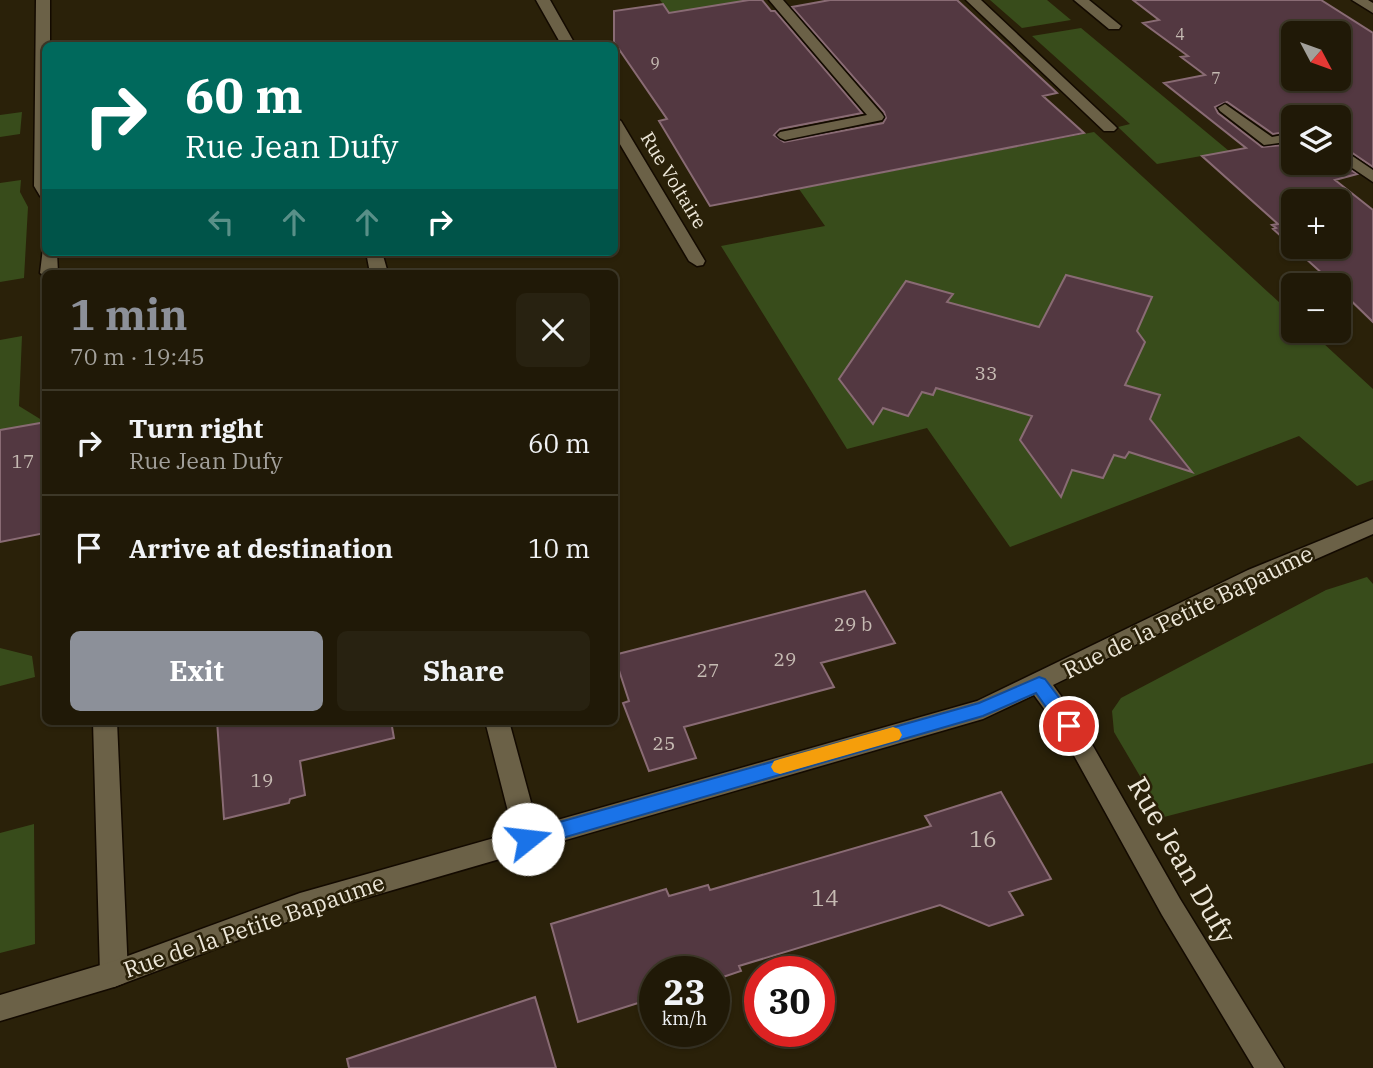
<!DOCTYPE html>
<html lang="en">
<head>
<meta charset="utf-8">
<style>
	:root { --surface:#201907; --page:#282211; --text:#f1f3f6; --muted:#a2a09b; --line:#3d3828; --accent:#8c9099 }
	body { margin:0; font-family:"IBM Plex Serif",serif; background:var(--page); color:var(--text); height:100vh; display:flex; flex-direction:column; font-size:26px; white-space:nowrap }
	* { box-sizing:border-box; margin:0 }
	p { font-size:23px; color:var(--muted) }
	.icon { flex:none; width:38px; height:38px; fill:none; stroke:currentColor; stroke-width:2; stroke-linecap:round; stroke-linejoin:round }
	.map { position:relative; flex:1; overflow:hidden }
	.panel { position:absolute; left:42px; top:270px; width:576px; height:455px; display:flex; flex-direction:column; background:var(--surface); border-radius:10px; box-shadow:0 2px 5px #0004,0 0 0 2px var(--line) }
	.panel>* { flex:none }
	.guide { position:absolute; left:42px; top:42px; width:576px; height:214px; border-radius:10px; box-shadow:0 2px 5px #0004,0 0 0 2px var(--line); background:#00695c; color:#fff; overflow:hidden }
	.needle { width:46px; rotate:131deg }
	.controls { position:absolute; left:1281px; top:21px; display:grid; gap:14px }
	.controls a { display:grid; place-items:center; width:70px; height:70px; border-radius:10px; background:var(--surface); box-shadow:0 2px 5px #0004,0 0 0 2px var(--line); font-size:35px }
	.speed { position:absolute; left:639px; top:956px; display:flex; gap:14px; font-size:35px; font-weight:700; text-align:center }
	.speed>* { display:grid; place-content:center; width:91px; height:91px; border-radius:50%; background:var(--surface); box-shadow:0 2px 5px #0004,0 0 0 2px var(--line); line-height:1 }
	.speed small { font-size:18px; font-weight:400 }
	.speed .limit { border:10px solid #d22; background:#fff; color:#111 }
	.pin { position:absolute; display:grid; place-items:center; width:60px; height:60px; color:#fff; margin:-30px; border:4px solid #fff; border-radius:50%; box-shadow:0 2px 7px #0007 }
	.me { position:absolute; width:77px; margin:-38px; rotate:74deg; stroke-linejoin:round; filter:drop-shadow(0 0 5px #0008) }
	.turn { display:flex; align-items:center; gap:24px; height:147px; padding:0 28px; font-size:32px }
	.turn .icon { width:91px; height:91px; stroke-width:2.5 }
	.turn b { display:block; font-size:49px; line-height:60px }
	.lanes { display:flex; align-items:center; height:66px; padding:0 28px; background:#0003; justify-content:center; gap:35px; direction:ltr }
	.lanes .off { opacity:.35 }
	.round { display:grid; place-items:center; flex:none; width:74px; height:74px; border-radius:10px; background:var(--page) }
	.head { display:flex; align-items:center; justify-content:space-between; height:119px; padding:0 28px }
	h1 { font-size:42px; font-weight:800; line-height:52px; color:var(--accent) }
	.primary-button { display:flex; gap:14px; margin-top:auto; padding:14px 28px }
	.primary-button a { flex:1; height:80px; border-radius:10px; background:var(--accent); color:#fff; font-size:28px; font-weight:800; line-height:80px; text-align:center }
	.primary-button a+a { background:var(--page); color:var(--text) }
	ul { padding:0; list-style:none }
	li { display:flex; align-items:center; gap:21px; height:105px; padding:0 28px; border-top:2px solid var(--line) }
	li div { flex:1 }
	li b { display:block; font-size:26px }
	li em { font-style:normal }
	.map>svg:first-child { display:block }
	.green { fill:#384c1b }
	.building { fill:#533841; stroke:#896b74; stroke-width:2; fill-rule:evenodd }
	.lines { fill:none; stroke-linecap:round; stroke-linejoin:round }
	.lane-casing { stroke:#130a00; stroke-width:3 }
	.street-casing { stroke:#130a00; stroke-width:3 }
	.lane { fill:#6b6147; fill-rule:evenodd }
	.street { fill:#6b6147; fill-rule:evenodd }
	.route { fill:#1a73e8; stroke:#114b97; stroke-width:2 }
	.slow { fill:#f59e0b }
	.labels { text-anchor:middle; stroke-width:5; stroke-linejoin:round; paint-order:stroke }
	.far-number-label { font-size:16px; fill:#c6bbb3 }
	.far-street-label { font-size:19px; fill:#ede7d9; stroke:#2a2109 }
	.number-label { font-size:19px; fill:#c6bbb3 }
	.street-label { font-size:23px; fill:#ede7d9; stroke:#2a2109 }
	.near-number-label { font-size:23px; fill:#c6bbb3 }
	.near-street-label { font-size:28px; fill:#ede7d9; stroke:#2a2109 }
</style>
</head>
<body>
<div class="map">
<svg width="1373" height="1068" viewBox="0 0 1373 1068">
	<rect width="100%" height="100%" fill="#2a2109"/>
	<path class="green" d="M660 0H749L669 13Z
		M990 0H1047L1071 20 1022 28Z
		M1081 28 1229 151 1157 164 1118 127 1130 124 1032 36Z
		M22 112 20 134 0 137V115Z
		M1094 132 1293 315V331H1310L1373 389V480L1357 486 1299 436 1010 547 927 428 847 449 721 246 825 226 799 189Z
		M21 180 20 192 28 207 24 278 0 282V183Z
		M22 336 19 406 45 422 0 430V340Z
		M1367 577 1373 584V763L1164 817 1114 732 1112 711 1121 698 1326 590Z
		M0 648 32 656 35 677 0 686Z
		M34 824 35 944 0 953V833Z"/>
	<path class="building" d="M749 0H762L771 11H775L862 113 780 129 774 135 784 142 883 123 886 118 884 112 792 7 830 0H957L1057 93 1043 96 1084 133 710 206 659 121 667 119 614 42V11L663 4 669 13Z
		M1133 0H1321L1373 33V167L1339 144V117H1293V131L1273 134 1227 102 1215 107 1218 113 1262 147 1293 144V163L1339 162 1357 174 1335 180 1373 210V322L1339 289V285H1335L1273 229 1276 228 1272 225 1278 224 1202 156 1246 148 1164 83 1205 75 1181 57 1188 56 1143 23 1159 20ZM1293 33H1339V79H1293ZM1293 201H1339V247H1293Z
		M1066 275 1152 297 1137 331 1145 342 1125 385 1160 395 1150 419 1192 472 1129 452 1125 458 1114 455 1103 478 1072 470 1061 497 1020 440 1032 416 936 388 933 395 922 392 908 416 883 408 873 424 839 379 906 281 953 294 947 302 1039 327Z
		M46 422 45 533 0 542V430Z
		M865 591 895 643 821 663 834 687 684 727 696 758 649 771 623 703 629 701 614 655Z
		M217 721H391L394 738 300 761 305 795 290 799 289 803 224 819Z
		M1001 792 1051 879 1009 892 1023 915 989 926 940 905 739 966 741 971 714 980V971H654V998L578 1022 551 924 666 889 669 896 708 885 710 890 931 826 925 816Z
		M535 997 556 1068H349L347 1059Z"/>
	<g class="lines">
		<g class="lane-casing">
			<path id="lane" d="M36 0H50V46H46V198L40 196 34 186Z
				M769 0H783L882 114 884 117 882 120 785 140 780 138 777 135 780 132 867 115Z
				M966 0H981L1114 125 1117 128 1114 131H1104Z
				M1074 0H1089L1121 26 1119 29H1109Z
				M1225 104 1272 137 1293 133V141L1264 145 1220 111 1218 108Z
				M1339 147 1373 170V182L1339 159Z
				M43 248H46V252H57L58 273H46V277L40 273Z
				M366 252H382L388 273H370Z
				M93 721H117L128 974 124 983 114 987 104 983 100 974Z
				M485 721H509L541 839 537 847 528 850 519 847 515 839Z"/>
		</g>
		<g class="street-casing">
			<path id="street" d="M536 0H550L576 46H562Z
				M1352 0H1368L1373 3V13Z
				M614 117 621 121 705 261 703 265 697 266 689 261 614 134Z
				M1373 519V534L1264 582 1053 685 1077 718 1180 899 1284 1068H1254L1162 915 1061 732 1034 695 983 719 300 917 114 987 0 1021V995L114 961 300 893 977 701 1248 570Z"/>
		</g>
		<use href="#lane" class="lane"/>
		<use href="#street" class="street"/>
	</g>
	<path class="route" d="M1039 677 1045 679 1076 720 1078 726 1076 731 1069 733 1063 731 1036 693 983 716 528 848 522 845 519 839 522 833 528 831 979 703Z"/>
	<path class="slow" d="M893 727 899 729 902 735 899 740 780 774 774 772 771 767 774 761 780 759Z"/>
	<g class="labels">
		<g class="far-number-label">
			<text x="1180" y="40">4</text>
			<text x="655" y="69">9</text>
			<text x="1216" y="84">7</text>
		</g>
		<g class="far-street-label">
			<text transform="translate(674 180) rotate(59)" y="7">Rue Voltaire</text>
		</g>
		<g class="number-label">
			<text x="986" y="380">33</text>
			<text x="23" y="468">17</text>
			<text x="853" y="631">29 b</text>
			<text x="785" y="666">29</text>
			<text x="708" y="677">27</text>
			<text x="664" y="750">25</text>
			<text x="262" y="787">19</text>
		</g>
		<g class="street-label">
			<text transform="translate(1188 612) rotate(-26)" y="8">Rue de la Petite Bapaume</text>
			<text transform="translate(254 926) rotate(-19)" y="8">Rue de la Petite Bapaume</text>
		</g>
		<g class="near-number-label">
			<text x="983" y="847">16</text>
			<text x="825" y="906">14</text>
		</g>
		<g class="near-street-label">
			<text transform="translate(1182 860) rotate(60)" y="10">Rue Jean Dufy</text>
		</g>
	</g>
</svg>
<div class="controls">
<a><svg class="needle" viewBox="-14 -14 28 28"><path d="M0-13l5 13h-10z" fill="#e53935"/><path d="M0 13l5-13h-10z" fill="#a2a09b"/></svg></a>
<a><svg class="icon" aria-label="layers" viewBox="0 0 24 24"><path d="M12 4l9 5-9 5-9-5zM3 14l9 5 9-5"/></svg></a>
<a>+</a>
<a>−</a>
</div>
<div class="speed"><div>23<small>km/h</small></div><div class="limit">30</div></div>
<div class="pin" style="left:1069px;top:726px;background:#d93025"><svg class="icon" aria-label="arrive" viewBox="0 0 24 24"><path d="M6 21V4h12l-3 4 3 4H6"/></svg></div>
<svg class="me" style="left:528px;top:839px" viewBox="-20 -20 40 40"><circle r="19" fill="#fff"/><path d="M0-13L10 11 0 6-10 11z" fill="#1a73e8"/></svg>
<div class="guide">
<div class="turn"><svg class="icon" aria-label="right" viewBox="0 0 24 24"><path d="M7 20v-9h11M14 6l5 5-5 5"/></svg><div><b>60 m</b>Rue Jean Dufy</div></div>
<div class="lanes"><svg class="icon off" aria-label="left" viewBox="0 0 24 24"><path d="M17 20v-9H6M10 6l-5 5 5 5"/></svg><svg class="icon off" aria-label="ahead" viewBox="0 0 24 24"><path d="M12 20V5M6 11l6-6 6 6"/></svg><svg class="icon off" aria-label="ahead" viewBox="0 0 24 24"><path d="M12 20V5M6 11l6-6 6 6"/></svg><svg class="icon" aria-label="right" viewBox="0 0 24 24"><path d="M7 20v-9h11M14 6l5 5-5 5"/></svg></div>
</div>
<section class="panel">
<div class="head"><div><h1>1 min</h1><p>70 m · 19:45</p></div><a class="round"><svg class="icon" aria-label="close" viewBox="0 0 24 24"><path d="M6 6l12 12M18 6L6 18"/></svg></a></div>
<ul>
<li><svg class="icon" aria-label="right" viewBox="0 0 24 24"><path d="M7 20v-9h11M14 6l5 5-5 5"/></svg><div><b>Turn right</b><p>Rue Jean Dufy</p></div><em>60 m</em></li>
<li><svg class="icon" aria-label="arrive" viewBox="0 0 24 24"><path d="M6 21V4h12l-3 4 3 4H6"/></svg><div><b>Arrive at destination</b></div><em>10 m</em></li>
</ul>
<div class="primary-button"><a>Exit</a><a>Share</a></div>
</section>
</div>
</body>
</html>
